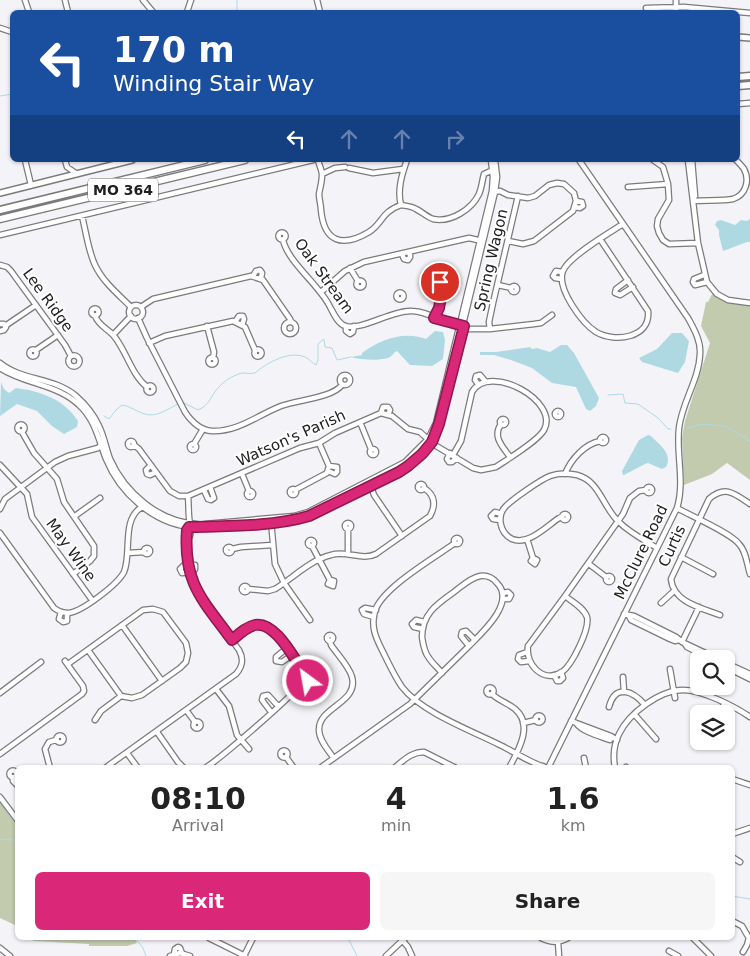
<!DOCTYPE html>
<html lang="en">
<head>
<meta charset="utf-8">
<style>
	:root { --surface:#fff; --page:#f6f6f6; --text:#222; --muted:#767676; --accent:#db2777 }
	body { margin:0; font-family:"DejaVu Sans",sans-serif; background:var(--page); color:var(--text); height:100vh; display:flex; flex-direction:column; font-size:19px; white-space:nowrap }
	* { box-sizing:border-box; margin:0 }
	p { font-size:16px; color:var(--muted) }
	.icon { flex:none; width:28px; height:28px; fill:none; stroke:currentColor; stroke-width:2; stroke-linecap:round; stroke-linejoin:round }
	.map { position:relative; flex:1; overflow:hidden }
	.drawer { position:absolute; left:15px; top:765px; width:720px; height:175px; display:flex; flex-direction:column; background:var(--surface); border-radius:8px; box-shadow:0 1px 4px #0004 }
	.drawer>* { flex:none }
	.hud { position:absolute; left:10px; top:10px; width:730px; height:152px; border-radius:8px; box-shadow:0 1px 4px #0004; background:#1a4fa0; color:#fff; overflow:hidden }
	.controls { position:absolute; left:690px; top:650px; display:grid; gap:10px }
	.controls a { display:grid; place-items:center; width:45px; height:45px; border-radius:8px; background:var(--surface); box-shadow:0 1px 4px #0004; font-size:25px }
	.pin { position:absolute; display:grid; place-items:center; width:42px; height:42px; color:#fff; margin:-21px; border:2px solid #fff; border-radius:50%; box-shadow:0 1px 5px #0007 }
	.me { position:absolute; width:55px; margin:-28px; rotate:328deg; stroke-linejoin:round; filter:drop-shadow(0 0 4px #0008) }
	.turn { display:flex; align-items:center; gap:18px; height:105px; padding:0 20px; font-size:22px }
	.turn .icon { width:65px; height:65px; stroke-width:2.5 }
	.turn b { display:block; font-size:35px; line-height:42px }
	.lanes { display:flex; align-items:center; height:48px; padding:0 20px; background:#0003; justify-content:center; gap:25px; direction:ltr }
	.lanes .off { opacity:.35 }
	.eta { display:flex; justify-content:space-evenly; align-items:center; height:85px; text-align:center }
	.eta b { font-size:30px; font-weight:700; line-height:35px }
	.primary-button { display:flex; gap:10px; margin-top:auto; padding:10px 20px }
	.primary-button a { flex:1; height:58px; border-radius:8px; background:var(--accent); color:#fff; font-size:20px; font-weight:700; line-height:58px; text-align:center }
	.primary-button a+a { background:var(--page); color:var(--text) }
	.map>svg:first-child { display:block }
	.green { fill:#c2cbae }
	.water { fill:#aed9e3 }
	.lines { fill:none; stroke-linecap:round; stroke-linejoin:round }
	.stream { stroke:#aed9e3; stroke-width:1 }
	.minor-casing { stroke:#7b7b7e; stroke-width:7 }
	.major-casing { stroke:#7b7b7e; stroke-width:8 }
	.highway-casing { stroke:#7b7b7e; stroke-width:9 }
	.minor { stroke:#fff; stroke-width:4.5 }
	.major { stroke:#fff; stroke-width:5 }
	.highway { stroke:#fff; stroke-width:6 }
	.route-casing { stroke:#8e194d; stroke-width:12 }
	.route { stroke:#db2777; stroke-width:9 }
	.labels { text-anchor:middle; stroke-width:4; stroke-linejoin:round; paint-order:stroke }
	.shield { fill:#fff; stroke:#636364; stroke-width:1 }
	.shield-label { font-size:14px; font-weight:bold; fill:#202021 }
	.street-label { font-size:15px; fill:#202021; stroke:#fff }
</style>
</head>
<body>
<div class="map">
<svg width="750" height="956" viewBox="0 0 750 956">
	<rect width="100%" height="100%" fill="#f4f4f8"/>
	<path class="green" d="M712 294 726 302 750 306V480L727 463 712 474 684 485 682 438 685 421 710 343 701 326 706 302H708Z
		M0 802 17 826V926L0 918Z
		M28 938H135L137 943 127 946H89V944L34 941Z"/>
	<path class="water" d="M750 219V242H747L723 251 719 235V230L715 225 717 221 721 220 735 225 741 220 747 221Z
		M435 331 443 332 445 340 443 359 432 366 410 365 397 351C393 353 392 357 388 358 378 361 361 360 351 357L362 355V353C381 339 404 331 426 339Z
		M672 333H682L689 341 685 362 678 373 642 362 639 358 657 349Z
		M561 345H567L574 353 599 398 596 406 590 411 586 409 576 387 552 383 532 368 511 360 494 355H480V352H496L530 347 532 349 537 348 550 352Z
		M1 382 4 389 9 393 16 388C41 391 65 400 78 421L77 427 64 434 52 426 37 411 17 404 0 416Z
		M648 435 651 436C660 445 673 454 666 467L662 469 648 463 645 464 624 475H623L622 471 639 440Z"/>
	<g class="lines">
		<path class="stream" d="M237 12V0
			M0 96 12 94
			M608 395 623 394 625 403 638 404 658 418 668 429H671
			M104 416 109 419 116 410 122 405C130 406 137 412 145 414 158 418 170 407 182 402L198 410C210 405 211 395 219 387 224 381 235 374 243 373 247 373 250 374 255 373 266 363 291 349 307 358 310 360 312 363 316 365L318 360V344L324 339 325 347 332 348 337 360 351 357
			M687 428 703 424 725 426 750 441
			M0 839 12 840 18 845
			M732 896 750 899
			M135 938 143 948 146 956
			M348 938 357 956"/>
		<g class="minor-casing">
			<path id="minor" d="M25 0 29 12
				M65 0 68 12
				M143 0 153 12
				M317 0 320 12
				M676 0V12
				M646 8 684 7 750 13
				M187 12 191 0
				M0 28 12 32
				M738 104 750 103
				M25 160 31 185
				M65 160 67 167 77 174
				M318 160C319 165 322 170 322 175 322 182 320 188 319 194 319 199 321 205 321 210 324 242 342 248 369 232 383 223 381 212 401 205
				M407 160C402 174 397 190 401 205 406 206 411 206 416 209 422 212 427 217 433 219 451 223 472 209 479 194 482 187 482 181 484 174L493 170
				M653 160 663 167 668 184 669 200 658 219 657 226 659 233 663 240 669 244 698 243
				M688 160 698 243 707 282 717 294 728 300 750 303
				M692 160 695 196 693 199
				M349 168 373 173 403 169
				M322 174 335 168 345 167
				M628 187 668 184
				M494 192 500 191 508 195 528 198 535 196 549 185 557 183 564 184 574 193 576 201 573 211 534 241 523 244 508 241
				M693 201C703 200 725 201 733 199 746 195 750 180 744 169 742 166 739 163 736 160
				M575 207 580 208 583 206 582 202 576 201
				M82 216C86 232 88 250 95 265 103 282 118 294 131 307
				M278.5 236a3.5 3.5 0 1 1 7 0a3.5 3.5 0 1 1-7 0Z
				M0 235 313 160
				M600 239 648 311C651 338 615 343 596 332 582 323 556 288 563 271 568 257 609 233 623 224
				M283 240C288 262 318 284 329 305 333 312 337 323 345 326 361 331 392 310 412 311 427 311 441 322 455 326L458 325
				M402 254 404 259 408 260 410 257V252
				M0 265 7 267 11 271 65 345 71 356
				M350 268 358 281
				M704 275 694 279 693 282 695 285 707 282
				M253 276 256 271 260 270 262 273 261 278
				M439.5 282a3.5 3.5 0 1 1 7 0a3.5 3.5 0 1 1-7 0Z
				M561 279 555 278 553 276 556 271 562 272
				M628 280 616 289 615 293 620 295 633 287
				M356.5 284a3.5 3.5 0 1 1 7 0a3.5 3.5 0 1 1-7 0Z
				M498 285 511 288
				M511 289a3 3 0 1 1 6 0a3 3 0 1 1-6 0Z
				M321 292 345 271 364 262 469 238 482 241
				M396.5 296a3.5 3.5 0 1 1 7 0a3.5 3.5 0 1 1-7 0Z
				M129 312a7 7 0 1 1 14 0a7 7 0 1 1-14 0Z
				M141 307 153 299 251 276 263 280 290 319 291 322
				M91.5 312a3.5 3.5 0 1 1 7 0a3.5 3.5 0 1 1-7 0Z
				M95 316C99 326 108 329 114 336 127 352 131 374 147 387
				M138 318 147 338 185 412C191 421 200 430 212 431 238 432 258 415 281 406 297 400 332 398 342 385
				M434 318 439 308 443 286
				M235 322 239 316H243L244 319 242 325
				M447 322C452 321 463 324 466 329H490L534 324 541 323 552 315
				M284 328a6 6 0 1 1 12 0a6 6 0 1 1-12 0Z
				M0 324H4L6 327 4 330 0 331
				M5 326 36 305
				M207 326 214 352 213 358
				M346 326V331L350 334 353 332 354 326
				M490 329 489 322 493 303 518 196
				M113 335 131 316
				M149 343 165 336 233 321 245 327 255 350
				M29.5 353a3.5 3.5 0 1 1 7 0a3.5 3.5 0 1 1-7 0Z
				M254.5 353a3.5 3.5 0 1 1 7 0a3.5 3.5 0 1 1-7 0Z
				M36 350 58 335
				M68.5 361a5.5 5.5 0 1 1 11 0a5.5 5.5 0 1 1-11 0Z
				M208.5 361a3.5 3.5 0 1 1 7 0a3.5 3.5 0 1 1-7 0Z
				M0 363C22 381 54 377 76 396 85 404 94 415 99 426 104 436 106 448 110 459 125 493 159 522 197 524
				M0 368C26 385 60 384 82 408 96 423 99 441 106 459 120 493 152 522 189 527 228 526 271 527 309 516L408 466C424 455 432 441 439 424L495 192 497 177 495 160
				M340 380a5 5 0 1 1 10 0a5 5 0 1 1-10 0Z
				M478 384 475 380 476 376 480 375 485 381
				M146.5 389a3.5 3.5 0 1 1 7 0a3.5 3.5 0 1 1-7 0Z
				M555 414a3 3 0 1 1 6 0a3 3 0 1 1-6 0Z
				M381 413 383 407H388L390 410 388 415
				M500 422a3 3 0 1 1 6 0a3 3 0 1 1-6 0Z
				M360 422 371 449
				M501 424C492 437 503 447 510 457
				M17.5 428a3.5 3.5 0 1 1 7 0a3.5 3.5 0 1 1-7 0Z
				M22 432 34 453 57 479 64 502 94 546V556L90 561 73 574
				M600 440a3 3 0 1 1 6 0a3 3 0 1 1-6 0Z
				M128 444a3 3 0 1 1 6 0a3 3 0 1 1-6 0Z
				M190 447a3 3 0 1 1 6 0a3 3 0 1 1-6 0Z
				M194 444 203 429
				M134 445 139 449 170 491 179 496H188L300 448 319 443 335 433 381 413 392 416 408 429 420 432 433 444 473 468 481 470 496 467C508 459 538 441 544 430 560 401 489 362 472 392L461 441 453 455
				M370 452a3 3 0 1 1 6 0a3 3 0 1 1-6 0Z
				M450 453 447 459 449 462H452L457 458
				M0 465 27 494 32 517 92 600
				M151 465 146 470 147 474 150 475 156 472
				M328 471 335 474 337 472V467L329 466
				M242 474 249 491
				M565 474C571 459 585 444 600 441
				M418 487a3 3 0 1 1 6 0a3 3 0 1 1-6 0Z
				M370 484 374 495 402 536
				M646 490a3 3 0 1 1 6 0a3 3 0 1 1-6 0Z
				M290 492a3 3 0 1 1 6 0a3 3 0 1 1-6 0Z
				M204 490 208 499 211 500 214 498 210 487
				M295 490 327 473 329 466 319 443
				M247 494a3 3 0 1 1 6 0a3 3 0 1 1-6 0Z
				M677 508C691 516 731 533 739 544 746 551 747 564 750 574
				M0 509 5 499 55 462 68 456 98 448 100 446
				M562 517a3 3 0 1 1 6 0a3 3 0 1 1-6 0Z
				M75 516 100 498
				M562 517 559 518C547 526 528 546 512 539 500 533 496 516 506 506 513 499 540 480 550 476 558 473 569 473 577 475 600 481 603 508 619 522 630 533 644 540 657 548
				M500 520 493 519 491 516 495 512 501 514
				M271 521 275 564 284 583 310 620
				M345 526a3 3 0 1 1 6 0a3 3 0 1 1-6 0Z
				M205 524 294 516 308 512 405 462 428 439 436 423 492 191 493 177 491 160
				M0 533 54 608C58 611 64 613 69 613 83 611 118 584 124 572 132 553 121 519 142 507
				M454 541a3 3 0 1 1 6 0a3 3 0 1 1-6 0Z
				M187 539 190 536 191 530 189 527
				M527 539 533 558 531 561 535 564 537 560 533 558
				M308 543a3 3 0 1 1 6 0a3 3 0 1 1-6 0Z
				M455 543C434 558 382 588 375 611 370 628 377 640 384 654 390 666 395 677 402 687 421 712 472 731 500 745 509 749 536 766 543 766
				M312 546 330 580 334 581 333 586 328 584 330 580
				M226 550a3 3 0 1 1 6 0a3 3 0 1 1-6 0Z
				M144 551a3 3 0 1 1 6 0a3 3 0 1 1-6 0Z
				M232 549 241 547 272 545
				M128 553 144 552
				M348 553V529
				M681 557 713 574
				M185 564 195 565V569L193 572 182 573 180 569Z
				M589 564 606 577
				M606 579a3 3 0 1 1 6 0a3 3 0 1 1-6 0Z
				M242 589a3 3 0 1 1 6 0a3 3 0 1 1-6 0Z
				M248 589 268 591 275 589C293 578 310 560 331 555 346 550 362 561 376 554L430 516C436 505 435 495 424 488
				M503 593 508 592 511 595 509 599H504
				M565 596C573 602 584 608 587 617 590 629 572 665 562 672 543 684 525 664 528 646Z
				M565 596 623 514 630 498 639 491 646 490
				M661 603 674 591
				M61 612 59 619 63 622 67 621V613
				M624 614 634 616 676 637 682 642 718 659
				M720 615C701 608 673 602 671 579L709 499C725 485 734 493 750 504
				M629 616 631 620 670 639 675 641 679 640
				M374 617 364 614 362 610 365 608 376 610
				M122 625 162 681
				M423 629 414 627 412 624 416 620 424 622
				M327 638a3 3 0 1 1 6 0a3 3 0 1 1-6 0Z
				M330 641 331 645C337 654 349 666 352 677 359 703 318 707 319 730 319 740 328 750 333 757
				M682 642 699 607
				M685 644 687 647 710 659
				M469 646 461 636 462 632 466 631 475 640
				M287 648 276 657V661L282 662 292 655
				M527 652 519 655 518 659 521 662 529 661
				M726 663 750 674
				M68 664 143 610 153 609 163 612 186 643 188 653 186 662 180 668 142 695 132 698 121 696 88 650
				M726 667 750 679
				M670 669 675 698
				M554 675 557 681H560L563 678 561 672
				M623 677 624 692
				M301 682H307L309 679 306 675H302
				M486.5 691a3.5 3.5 0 1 1 7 0a3.5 3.5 0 1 1-7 0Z
				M216 689 229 706 237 735 249 749
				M0 693 41 662
				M492 694C499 701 508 703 515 709 534 725 518 751 509 768
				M709 696 713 687
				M609 707C615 683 633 691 645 705
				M186 710 195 722
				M271 712 262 700 263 696 268 695 278 706
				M719 714 724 704
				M635 715 656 739
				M535.5 719a3.5 3.5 0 1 1 7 0a3.5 3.5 0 1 1-7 0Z
				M95 720 101 711 121 696
				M571 721 611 736 617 740
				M193.5 725a3.5 3.5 0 1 1 7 0a3.5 3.5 0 1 1-7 0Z
				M523 723 536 720
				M576 723C583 732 599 736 610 740L612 738
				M157 732 178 762 184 768
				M698 735H699
				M56.5 739a3.5 3.5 0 1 1 7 0a3.5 3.5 0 1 1-7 0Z
				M280.5 754a3.5 3.5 0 1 1 7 0a3.5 3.5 0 1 1-7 0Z
				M127 753 138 768
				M0 754 82 694 84 691 83 686 65 661
				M286 757 294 768
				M584 758 586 768
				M50 768 45 749 49 742 56 740
				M105 768 236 674C243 666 244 659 239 650L199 596 192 581 186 553 187 530 190 524C188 514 189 506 188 496
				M205 768C217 761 296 694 300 684 302 680 303 674 301 669 297 658 274 626 262 624 250 623 240 633 232 640
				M320 768 410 704 469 646C483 632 516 602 497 583 493 578 487 575 480 576 470 578 462 586 454 592 437 604 422 614 422 637 423 644 424 652 429 658 432 663 438 668 442 673
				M394 768C403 761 411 752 424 752L456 768
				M548 768 677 508C685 482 676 454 679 428 682 402 699 380 700 354 701 341 694 329 688 318L579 160
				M615 768C613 757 614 744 619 734 629 713 660 690 683 690 702 690 734 706 750 717
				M625 768 626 767
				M9.5 774a3.5 3.5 0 1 1 7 0a3.5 3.5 0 1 1-7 0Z
				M13 777V781L18 786
				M732 779 750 785
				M0 797 18 821
				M732 834 750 828
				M732 857 740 862
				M732 921 742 926 749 938 747 945 743 952
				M209 938 245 956
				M541 938C552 943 558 943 568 938
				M693 938 711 956
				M402 940 408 947 412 956
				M558 942 559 956
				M0 948 10 956
				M669 951 678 956
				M174 954 175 949 178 947 180 948 182 953
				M170 956 180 953 190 956
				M244 956 253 938
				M386 956 405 938"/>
		</g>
		<g class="major-casing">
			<path id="major" d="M738 37 750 38
				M0 193 132 160"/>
		</g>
		<g class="highway-casing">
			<path id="highway" d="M738 77 750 76
				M738 86 750 85
				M0 210 205 160
				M0 219 245 160"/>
		</g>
		<use href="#minor" class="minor"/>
		<use href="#major" class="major"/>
		<use href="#highway" class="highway"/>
	</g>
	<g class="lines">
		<g class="route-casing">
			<path id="route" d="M308 681V677L302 675 301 668C292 655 274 621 255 625 246 627 239 634 232 640 202 599 183 583 187 530L189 527C227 526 272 527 309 516L399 472 408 466 422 454 432 442 439 424 464 326 434 318 439 308 443 286 440 282"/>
		</g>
		<use href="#route" class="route"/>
	</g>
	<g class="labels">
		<rect class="shield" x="88" y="178.5" width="70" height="23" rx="4"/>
		<g class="shield-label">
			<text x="123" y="195">MO 364</text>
		</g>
		<g class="street-label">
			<text transform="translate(491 260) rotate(-77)" y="5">Spring Wagon</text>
			<text transform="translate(324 276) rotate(54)" y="5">Oak Stream</text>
			<text transform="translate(48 300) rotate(54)" y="5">Lee Ridge</text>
			<text transform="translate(291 438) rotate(-24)" y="5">Watson's Parish</text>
			<text transform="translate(672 546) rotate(-65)" y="5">Curtis</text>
			<text transform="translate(71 550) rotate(54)" y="5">May Wine</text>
			<text transform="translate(641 552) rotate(-64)" y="5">McClure Road</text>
		</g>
	</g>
</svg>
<div class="controls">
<a><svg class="icon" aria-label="search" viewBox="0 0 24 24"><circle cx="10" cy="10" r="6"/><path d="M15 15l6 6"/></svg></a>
<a><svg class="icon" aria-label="layers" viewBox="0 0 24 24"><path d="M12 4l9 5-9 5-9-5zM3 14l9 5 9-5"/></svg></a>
</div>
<div class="pin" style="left:440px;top:282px;background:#d93025"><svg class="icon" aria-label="arrive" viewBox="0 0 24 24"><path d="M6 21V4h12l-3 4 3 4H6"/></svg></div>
<svg class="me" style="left:308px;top:681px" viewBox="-20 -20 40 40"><circle r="17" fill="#db2777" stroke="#fff" stroke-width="3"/><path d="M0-11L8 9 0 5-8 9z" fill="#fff"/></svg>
<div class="hud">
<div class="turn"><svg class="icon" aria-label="left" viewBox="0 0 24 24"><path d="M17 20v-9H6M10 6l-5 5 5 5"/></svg><div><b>170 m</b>Winding Stair Way</div></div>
<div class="lanes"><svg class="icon" aria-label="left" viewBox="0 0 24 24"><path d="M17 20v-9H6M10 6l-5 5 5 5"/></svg><svg class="icon off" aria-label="ahead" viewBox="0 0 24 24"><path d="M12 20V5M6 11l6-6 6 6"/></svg><svg class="icon off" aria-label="ahead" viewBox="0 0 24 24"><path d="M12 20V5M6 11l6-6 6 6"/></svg><svg class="icon off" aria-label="right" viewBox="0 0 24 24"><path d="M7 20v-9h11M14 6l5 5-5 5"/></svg></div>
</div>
<section class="drawer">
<div class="eta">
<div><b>08:10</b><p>Arrival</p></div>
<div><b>4</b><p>min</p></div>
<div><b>1.6</b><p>km</p></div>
</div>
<div class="primary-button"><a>Exit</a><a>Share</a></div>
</section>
</div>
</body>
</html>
